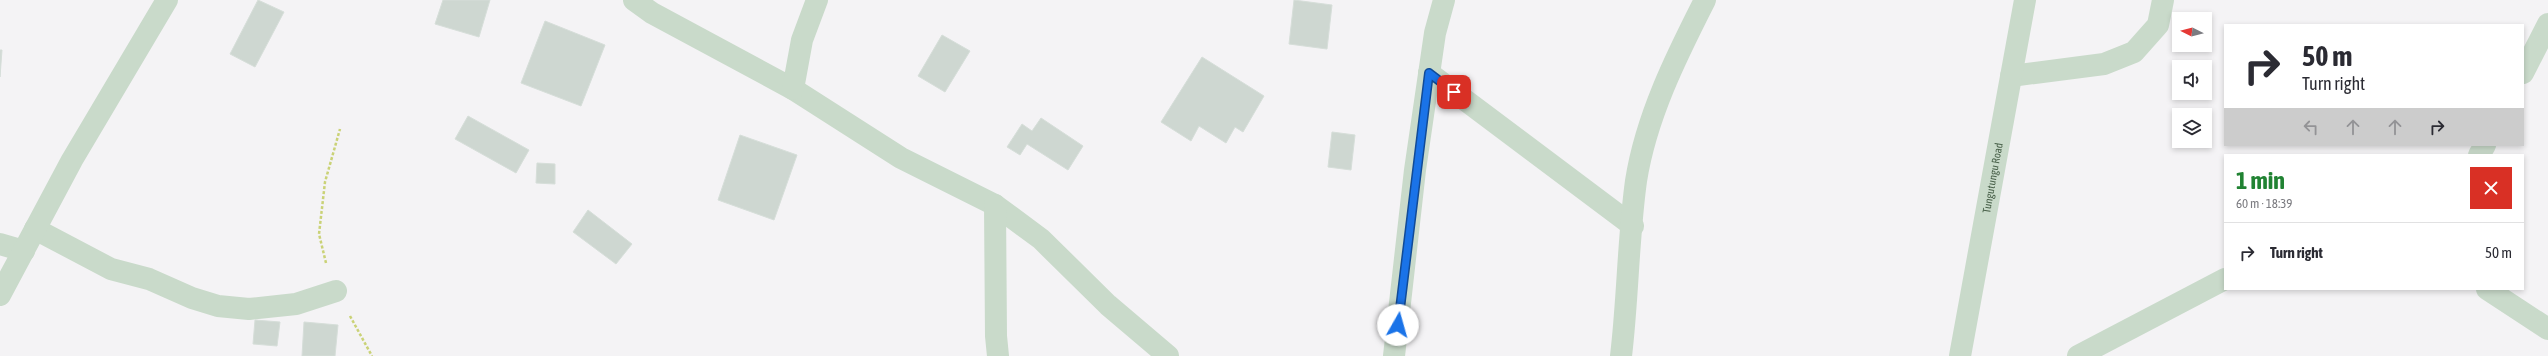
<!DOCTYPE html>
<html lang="en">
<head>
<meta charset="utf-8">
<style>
	:root { --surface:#fff; --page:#f2f2f3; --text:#2b2b33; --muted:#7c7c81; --line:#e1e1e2; --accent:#218333 }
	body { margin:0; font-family:"Asap Condensed",sans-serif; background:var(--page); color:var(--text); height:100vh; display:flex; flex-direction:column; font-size:15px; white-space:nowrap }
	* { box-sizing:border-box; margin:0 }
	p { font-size:13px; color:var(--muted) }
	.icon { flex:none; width:22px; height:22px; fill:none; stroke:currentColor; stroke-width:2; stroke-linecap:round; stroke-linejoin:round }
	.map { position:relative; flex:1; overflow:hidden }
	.side { position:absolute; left:2224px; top:154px; width:300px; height:136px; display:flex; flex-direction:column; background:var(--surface); border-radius:0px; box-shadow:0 2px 6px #0003 }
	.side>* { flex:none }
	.banner { position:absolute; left:2224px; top:24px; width:300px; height:122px; border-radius:0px; box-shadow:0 2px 6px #0003; background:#fff; color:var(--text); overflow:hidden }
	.needle { width:26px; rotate:276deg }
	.tools { position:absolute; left:2172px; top:12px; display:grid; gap:8px }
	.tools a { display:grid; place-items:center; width:40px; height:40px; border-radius:0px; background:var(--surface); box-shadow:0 2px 6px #0003; font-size:20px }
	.pin { position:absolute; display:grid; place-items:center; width:34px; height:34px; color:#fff; margin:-17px; border-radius:8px; box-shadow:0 2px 6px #0006 }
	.me { position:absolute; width:44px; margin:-22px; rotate:7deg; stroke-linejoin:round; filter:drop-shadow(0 0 3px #0008) }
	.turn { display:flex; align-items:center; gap:14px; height:84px; padding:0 12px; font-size:18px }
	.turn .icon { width:52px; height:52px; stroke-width:2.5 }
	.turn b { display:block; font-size:28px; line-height:34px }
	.lanes { display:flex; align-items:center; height:38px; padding:0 12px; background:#0003; justify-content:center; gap:20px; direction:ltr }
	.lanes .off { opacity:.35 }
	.round { display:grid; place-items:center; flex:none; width:42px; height:42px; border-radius:0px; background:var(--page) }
	.headline { display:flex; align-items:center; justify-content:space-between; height:68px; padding:0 12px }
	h1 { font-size:24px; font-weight:700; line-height:30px; color:var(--accent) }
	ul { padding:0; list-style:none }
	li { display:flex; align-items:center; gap:12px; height:60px; padding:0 12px; border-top:1px solid var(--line) }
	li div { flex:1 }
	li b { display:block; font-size:15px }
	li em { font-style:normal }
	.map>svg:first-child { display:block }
	.building { fill:#ced7d1; stroke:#d6ded9 }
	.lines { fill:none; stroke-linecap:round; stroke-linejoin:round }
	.path { stroke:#cad277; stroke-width:2.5; stroke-dasharray:3 2; stroke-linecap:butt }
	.street { stroke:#c9daca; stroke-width:22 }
	.route-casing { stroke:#114b97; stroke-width:10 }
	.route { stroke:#1a73e8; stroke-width:7 }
	.labels { text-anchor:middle; stroke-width:4; stroke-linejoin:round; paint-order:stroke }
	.street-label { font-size:11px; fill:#49614a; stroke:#fff }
</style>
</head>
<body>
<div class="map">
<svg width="2548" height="356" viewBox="0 0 2548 356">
	<rect width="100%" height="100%" fill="#f4f3f5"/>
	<path class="building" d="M258 0 284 12 255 67 230 54Z
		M443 0H490L479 37 435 24Z
		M1294 0 1332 5 1327 49 1289 44Z
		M545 21 605 45 581 106 521 83Z
		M942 35 970 51 945 92 918 76Z
		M0 50H2L0 77Z
		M1202 57 1264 96 1243 132 1235 127 1226 143 1199 126 1191 141 1161 122Z
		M468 116 529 150 516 173 455 139Z
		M1041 118 1083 146 1068 170 1027 144 1020 155 1007 147 1022 124 1032 131Z
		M1332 132 1355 135 1351 170 1328 167Z
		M740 135 797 155 774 220 718 200Z
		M537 163 555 164V184L536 183Z
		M588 210 632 244 616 264 573 232Z
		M255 320 280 322 277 346 253 344Z
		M304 322 338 325 335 356H302Z"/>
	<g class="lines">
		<path class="path" d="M326 263 319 234 325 182 340 129
			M350 316 372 356"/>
		<g class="street">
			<path d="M634 0 652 13 793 89 901 158 995 205 1041 239 1108 305 1168 356"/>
			<path d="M1429 73 1633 226"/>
			<path d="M2523 73 2548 24"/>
			<path d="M2011 76 2104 64 2134 52 2158 25 2163 0"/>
			<path d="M793 89 802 40 817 0"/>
			<path d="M2479 155 2485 145"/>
			<path d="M995 205 996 336 998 356"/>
			<path d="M35 229 111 269 149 279 192 298 218 306 249 309 296 304 336 291"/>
			<path d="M0 244 24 251"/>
			<path d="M2487 289 2548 329"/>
			<path d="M0 295 72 160 167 0"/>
			<path d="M1394 356 1415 170 1435 33 1444 0"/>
			<path d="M1621 356C1628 298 1628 239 1636 181 1646 117 1676 57 1705 0"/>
			<path id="s1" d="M1960 356 2025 0"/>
			<path d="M2078 356 2225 279"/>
		</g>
	</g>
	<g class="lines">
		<g class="route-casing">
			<path id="route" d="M1398 325 1429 73 1454 92"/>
		</g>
		<use href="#route" class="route"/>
	</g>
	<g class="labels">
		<g class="street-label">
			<text dy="4" stroke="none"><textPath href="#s1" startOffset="181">Tungutungu Road</textPath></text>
		</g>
	</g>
</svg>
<div class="tools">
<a><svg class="needle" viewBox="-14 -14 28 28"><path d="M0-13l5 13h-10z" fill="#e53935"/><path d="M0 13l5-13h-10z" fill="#7c7c81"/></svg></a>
<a><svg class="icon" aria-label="sound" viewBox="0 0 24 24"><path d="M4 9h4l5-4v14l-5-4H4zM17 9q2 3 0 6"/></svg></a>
<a><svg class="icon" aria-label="layers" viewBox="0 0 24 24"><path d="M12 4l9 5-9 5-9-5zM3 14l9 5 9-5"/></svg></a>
</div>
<div class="pin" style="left:1454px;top:92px;background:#d93025"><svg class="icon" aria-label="arrive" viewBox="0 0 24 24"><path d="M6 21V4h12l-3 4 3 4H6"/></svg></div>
<svg class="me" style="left:1398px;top:325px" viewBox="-20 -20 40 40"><circle r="19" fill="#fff"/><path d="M0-13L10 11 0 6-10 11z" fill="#1a73e8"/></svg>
<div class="banner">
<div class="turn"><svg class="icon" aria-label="right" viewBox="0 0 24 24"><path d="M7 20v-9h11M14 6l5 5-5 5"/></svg><div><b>50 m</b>Turn right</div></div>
<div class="lanes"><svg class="icon off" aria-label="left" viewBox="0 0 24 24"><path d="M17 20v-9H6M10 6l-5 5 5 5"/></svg><svg class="icon off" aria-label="ahead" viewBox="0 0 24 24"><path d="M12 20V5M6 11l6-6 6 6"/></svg><svg class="icon off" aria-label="ahead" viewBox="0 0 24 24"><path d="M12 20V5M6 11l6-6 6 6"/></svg><svg class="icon" aria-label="right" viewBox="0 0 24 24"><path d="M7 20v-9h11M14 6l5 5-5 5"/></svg></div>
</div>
<section class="side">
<div class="headline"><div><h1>1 min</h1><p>60 m · 18:39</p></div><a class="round" style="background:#d93025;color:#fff"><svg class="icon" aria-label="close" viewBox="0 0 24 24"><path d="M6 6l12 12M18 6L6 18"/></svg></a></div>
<ul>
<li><svg class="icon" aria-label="right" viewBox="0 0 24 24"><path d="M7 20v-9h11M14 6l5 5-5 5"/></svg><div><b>Turn right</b></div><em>50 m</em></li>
</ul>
</section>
</div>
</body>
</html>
